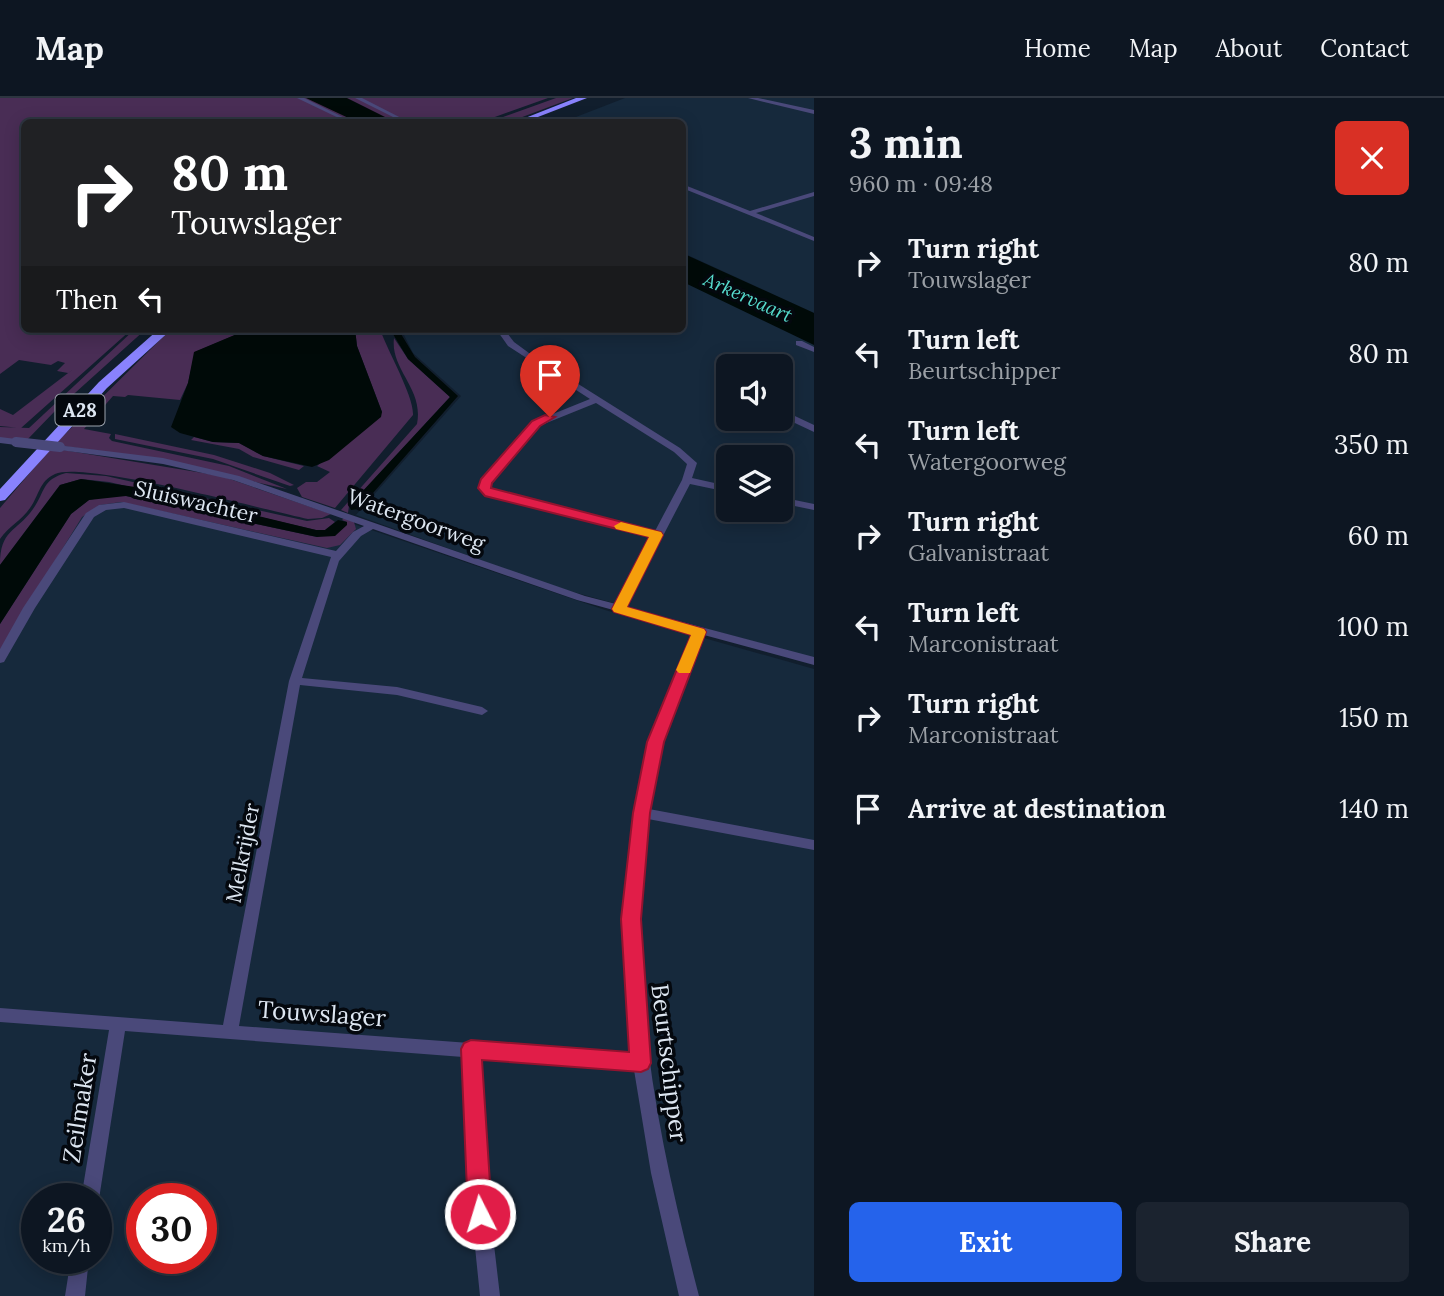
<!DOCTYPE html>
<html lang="en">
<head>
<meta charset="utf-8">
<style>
	:root { --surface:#0d1622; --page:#1b232f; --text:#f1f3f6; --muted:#9a9fa5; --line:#2d3540; --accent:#2563eb }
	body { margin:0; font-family:Lora,serif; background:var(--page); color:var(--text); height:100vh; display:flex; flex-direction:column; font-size:26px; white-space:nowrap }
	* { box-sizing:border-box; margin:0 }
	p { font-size:23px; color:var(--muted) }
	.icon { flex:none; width:38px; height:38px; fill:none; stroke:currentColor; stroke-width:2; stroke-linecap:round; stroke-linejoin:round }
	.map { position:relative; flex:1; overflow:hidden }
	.details { display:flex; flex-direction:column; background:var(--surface); width:630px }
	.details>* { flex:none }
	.hud { position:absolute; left:21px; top:21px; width:665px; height:214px; border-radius:10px; box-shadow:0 4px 18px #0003,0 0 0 2px var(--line); background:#202124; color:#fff; overflow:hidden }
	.buttons { position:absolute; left:716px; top:256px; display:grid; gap:14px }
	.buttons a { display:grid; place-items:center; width:77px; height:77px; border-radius:10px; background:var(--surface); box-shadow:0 4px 18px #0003,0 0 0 2px var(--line); font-size:35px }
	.speed { position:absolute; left:21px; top:1085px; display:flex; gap:14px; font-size:35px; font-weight:700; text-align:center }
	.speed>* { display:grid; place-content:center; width:91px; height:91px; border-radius:50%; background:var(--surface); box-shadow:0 4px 18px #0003,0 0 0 2px var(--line); line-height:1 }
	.speed small { font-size:18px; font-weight:400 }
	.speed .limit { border:10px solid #d22; background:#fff; color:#111 }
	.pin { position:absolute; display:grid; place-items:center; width:60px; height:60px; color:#fff; margin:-72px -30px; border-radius:50% 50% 50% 0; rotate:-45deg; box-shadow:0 0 7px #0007 }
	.pin .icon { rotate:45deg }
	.me { position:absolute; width:77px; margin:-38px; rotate:355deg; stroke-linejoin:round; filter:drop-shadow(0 0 5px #0008) }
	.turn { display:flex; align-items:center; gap:24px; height:147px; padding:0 35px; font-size:32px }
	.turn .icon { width:91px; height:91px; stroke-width:2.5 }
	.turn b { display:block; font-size:49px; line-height:60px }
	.then { display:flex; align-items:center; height:66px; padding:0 35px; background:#0003; gap:14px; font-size:26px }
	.round { display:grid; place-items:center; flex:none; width:74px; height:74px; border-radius:10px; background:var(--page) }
	.headline { display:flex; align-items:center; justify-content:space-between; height:119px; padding:0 35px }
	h1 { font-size:42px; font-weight:700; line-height:52px }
	.primary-button { display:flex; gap:14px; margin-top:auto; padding:14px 35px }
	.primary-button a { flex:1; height:80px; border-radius:10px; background:var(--accent); color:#fff; font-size:28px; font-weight:700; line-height:80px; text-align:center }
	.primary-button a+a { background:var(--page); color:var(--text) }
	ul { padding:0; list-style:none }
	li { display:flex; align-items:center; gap:21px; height:91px; padding:0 35px }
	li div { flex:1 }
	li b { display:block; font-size:26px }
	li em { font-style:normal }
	header { display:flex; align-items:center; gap:42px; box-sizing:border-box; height:98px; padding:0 35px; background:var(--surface); border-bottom:2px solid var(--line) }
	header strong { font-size:33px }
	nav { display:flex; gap:38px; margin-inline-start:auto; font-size:24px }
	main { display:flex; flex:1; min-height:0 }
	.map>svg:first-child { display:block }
	.built { fill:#16293c; fill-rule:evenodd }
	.green { fill:#492d55 }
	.water { fill:#000a08 }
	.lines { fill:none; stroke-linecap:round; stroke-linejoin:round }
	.minor { fill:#4a497a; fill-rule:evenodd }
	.highway { fill:#8982fd; fill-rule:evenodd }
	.minor-bridge { stroke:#4a497a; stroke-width:10 }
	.route { fill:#e11d48; stroke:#92132f; stroke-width:2 }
	.slow { fill:#f59e0b }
	.labels { text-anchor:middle; stroke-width:7; stroke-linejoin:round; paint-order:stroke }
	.far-water-label { font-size:19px; font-style:italic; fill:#56dbcd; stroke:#04080e }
	.shield { fill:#04080e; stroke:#9ca3ad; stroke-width:2 }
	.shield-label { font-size:19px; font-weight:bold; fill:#dde6f1 }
	.street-label { font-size:21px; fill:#dde6f1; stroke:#04080e }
	.near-street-label { font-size:24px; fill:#dde6f1; stroke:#04080e }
</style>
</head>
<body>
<header>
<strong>Map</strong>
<nav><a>Home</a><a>Map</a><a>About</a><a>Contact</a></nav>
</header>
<main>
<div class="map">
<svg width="814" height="1198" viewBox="0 0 814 1198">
	<rect width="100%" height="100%" fill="#111e2d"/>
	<path class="built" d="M625 0H814V215L683 155 682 24H563Z
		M683 178 814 239V560L555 489 356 417 461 298 413 255 401 231H682ZM728 268H780V320H728ZM728 359H780V411H728Z
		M120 401 307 440 351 425 605 512 814 571V1198H0V542L80 411ZM37 1101H96V1160H37ZM142 1101H201V1160H142Z"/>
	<path class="green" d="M0 0H548L481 24H24V231H132L21 330 0 328V311L13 317 76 269 68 275 57 273 65 265 58 263 51 267 19 262 0 276Z
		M556 0H573L509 24H489Z
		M135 231H146L55 313 26 343 0 340V329L29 330Z
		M171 231H249L195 254 188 285 180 302 128 297 125 299 113 298 84 331 111 336 109 340 112 343 229 368 287 391 139 358 54 347Z
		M355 231H380C387 252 414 298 413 317L335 410 302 399 297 390 306 384H317L330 374 317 368 382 314 357 248Z
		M394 240 408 261 450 299 349 408 348 415 341 412 417 326C424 290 390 272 394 240Z
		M115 336 214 357 270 375 294 387 290 388 213 361 115 341Z
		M194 339 213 344 239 345 263 358 304 368 299 372 253 359 239 351 191 342Z
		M51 350 221 378 331 416 322 420 308 421C265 412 85 363 55 376 39 383 39 398 30 410 22 422 8 429 0 441V410Z
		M66 375 106 378 307 423 329 420 335 424 325 432H316L109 384 81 381 60 387 0 467C0 431 16 435 33 411 46 393 41 382 66 375Z
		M114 397 126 398 317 439 347 424 342 422 345 419 354 424 356 431 340 447 327 450 121 404 100 407 82 419 0 552V526L71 416 89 402Z"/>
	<path class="water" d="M306 0H347L395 24H357Z
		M682 155 814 215V247L683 184Z
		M249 231H355L357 248 382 314 381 319 329 362 312 369 263 358 239 345 213 344 180 335 171 329 188 285 194 254Z
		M390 231H398L415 259 458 298 359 411 351 412 349 408 450 299 408 261Z
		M81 381 142 390 316 432H325L338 422 347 424V427L335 438 317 439 126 398 89 402 71 416 0 526V467L60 387Z"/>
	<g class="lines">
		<path class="minor" d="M297 0H304L353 24H347Z
			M355 0H362L409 24H403Z
			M748 0H758L814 12V16Z
			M682 86 750 113 814 94V98L756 115 814 139V143L682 90Z
			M496 231H504L514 244 529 255 680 350 697 365 692 380 728 388V394L690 386 626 509 814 559V567L704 537 662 643 649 711 814 742V752L648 721C625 883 658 1041 699 1198H679L651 1075 634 972 480 960 484 1061 500 1198H480L466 1061 463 959 125 933 99 1101 96 1107V1101H81L109 932 0 924V910L223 927 289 583 331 459 124 410 106 412 94 419 35 510 4 564 0 565V551L23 510 86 415 99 407 124 404 336 453 353 434 364 428 233 382 163 366 60 352 57 351V347L163 360 239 378 585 498 616 506 652 439 486 397 479 390 483 382 533 324 590 301 508 248ZM596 305 674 354 687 366 682 382 655 433 492 393 489 390 491 385 539 328ZM373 431 577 502 693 534C678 572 659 609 648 649 641 672 638 698 634 722 622 799 621 879 631 957L239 928 300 587 397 597 482 617 488 613 482 609 397 589 302 580 339 463 361 438Z
			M796 243H802L814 249V254L796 247Z
			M780 311 814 327V334L780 318Z
			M0 339 16 341 21 344 16 347 0 345Z
			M780 399 814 406V412L780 405Z
			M71 1160H89L85 1198H65Z"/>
		<path class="highway" d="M576 0H587L525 24H515Z
			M159 231H172L107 290 5 402 0 403V391L99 284Z"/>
		<path class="minor-bridge" d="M16 344 60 349"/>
	</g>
	<path class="route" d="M545 317 555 319 540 328 492 385 491 390 661 434 663 437 627 509 704 531 706 534 664 644 650 715 641 821 651 965 648 971 641 974 482 962 492 1116 488 1124 480 1128 471 1124 468 1116 461 951 464 945 471 942 629 954 621 821 633 715 647 644 691 537 614 514 612 511 649 439 485 398 478 390 481 381 532 323Z"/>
	<path class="slow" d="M621 424 661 434 663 437 627 509 704 531 706 534 690 575H679L676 572 691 537 614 514 612 511 649 439 616 431 614 428Z"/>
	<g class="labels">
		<g class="far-water-label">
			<text transform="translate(748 199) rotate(24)" y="7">Arkervaart</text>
		</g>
		<rect class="shield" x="55.5" y="296.5" width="49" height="31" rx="5"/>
		<g class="shield-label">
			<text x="80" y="319">A28</text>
		</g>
		<g class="street-label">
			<text transform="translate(196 404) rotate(13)" y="7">Sluiswachter</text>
			<text transform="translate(416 422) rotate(20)" y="7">Watergoorweg</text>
			<text transform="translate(243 755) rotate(-79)" y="7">Melkrijder</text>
		</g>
		<g class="near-street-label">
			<text transform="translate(322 916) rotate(4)" y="8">Touwslager</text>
			<text transform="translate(669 965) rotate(83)" y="8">Beurtschipper</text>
			<text transform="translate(80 1010) rotate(-81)" y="8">Zeilmaker</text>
		</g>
	</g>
</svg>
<div class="buttons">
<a><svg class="icon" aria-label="sound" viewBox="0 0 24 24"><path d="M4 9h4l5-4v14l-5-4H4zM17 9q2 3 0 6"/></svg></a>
<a><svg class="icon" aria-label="layers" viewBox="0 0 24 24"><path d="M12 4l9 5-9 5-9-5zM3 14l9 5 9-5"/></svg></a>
</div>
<div class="speed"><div>26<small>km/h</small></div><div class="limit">30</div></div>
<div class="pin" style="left:550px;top:319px;background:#d93025"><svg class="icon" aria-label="arrive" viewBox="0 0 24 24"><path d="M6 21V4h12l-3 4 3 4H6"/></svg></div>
<svg class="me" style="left:480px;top:1116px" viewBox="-20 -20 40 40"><circle r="17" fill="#e11d48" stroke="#fff" stroke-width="3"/><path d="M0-11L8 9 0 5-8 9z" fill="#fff"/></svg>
<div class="hud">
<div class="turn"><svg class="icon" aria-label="right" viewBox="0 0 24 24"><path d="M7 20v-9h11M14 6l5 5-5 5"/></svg><div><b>80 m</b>Touwslager</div></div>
<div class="then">Then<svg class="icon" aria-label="left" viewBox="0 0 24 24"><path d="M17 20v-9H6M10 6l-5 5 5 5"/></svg></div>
</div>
</div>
<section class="details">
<div class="headline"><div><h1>3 min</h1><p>960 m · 09:48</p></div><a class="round" style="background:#d93025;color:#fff"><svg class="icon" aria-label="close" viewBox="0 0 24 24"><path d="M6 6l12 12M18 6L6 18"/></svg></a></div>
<ul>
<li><svg class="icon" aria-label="right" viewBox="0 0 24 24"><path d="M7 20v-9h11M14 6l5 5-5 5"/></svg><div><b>Turn right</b><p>Touwslager</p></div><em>80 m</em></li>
<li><svg class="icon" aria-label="left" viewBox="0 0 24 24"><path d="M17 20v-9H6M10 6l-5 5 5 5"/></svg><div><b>Turn left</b><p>Beurtschipper</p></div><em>80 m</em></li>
<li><svg class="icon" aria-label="left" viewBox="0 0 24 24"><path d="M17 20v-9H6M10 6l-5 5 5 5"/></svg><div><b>Turn left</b><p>Watergoorweg</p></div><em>350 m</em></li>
<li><svg class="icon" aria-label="right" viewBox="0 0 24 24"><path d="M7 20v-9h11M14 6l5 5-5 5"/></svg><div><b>Turn right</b><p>Galvanistraat</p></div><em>60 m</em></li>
<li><svg class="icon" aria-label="left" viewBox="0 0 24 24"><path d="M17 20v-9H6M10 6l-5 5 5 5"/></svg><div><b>Turn left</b><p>Marconistraat</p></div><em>100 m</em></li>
<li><svg class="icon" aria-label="right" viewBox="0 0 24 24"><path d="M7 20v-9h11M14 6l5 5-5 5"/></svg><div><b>Turn right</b><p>Marconistraat</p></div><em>150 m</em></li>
<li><svg class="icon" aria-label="arrive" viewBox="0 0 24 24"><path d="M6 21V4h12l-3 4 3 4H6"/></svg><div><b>Arrive at destination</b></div><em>140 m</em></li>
</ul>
<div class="primary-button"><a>Exit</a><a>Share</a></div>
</section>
</main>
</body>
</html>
